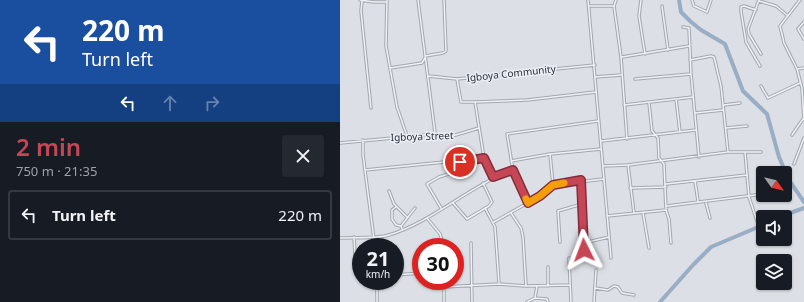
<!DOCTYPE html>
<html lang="en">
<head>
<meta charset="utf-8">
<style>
	:root { --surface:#171b24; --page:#242831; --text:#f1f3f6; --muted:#9ea1a6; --line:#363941; --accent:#c64656 }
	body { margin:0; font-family:"Noto Sans",sans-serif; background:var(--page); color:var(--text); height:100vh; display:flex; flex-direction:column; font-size:15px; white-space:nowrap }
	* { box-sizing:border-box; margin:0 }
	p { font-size:13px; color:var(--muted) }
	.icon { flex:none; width:22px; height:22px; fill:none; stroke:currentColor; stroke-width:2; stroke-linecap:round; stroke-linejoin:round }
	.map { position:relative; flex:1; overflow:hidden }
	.sheet { display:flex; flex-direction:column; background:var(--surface); width:340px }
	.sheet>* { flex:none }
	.banner { background:#1a4fa0; color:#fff; overflow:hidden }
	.needle { width:26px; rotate:124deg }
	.fabs { position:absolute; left:416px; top:166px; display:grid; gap:8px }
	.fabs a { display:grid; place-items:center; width:36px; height:36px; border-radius:4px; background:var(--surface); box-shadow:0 1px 3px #0004; font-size:20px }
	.speed { position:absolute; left:12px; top:238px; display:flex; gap:8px; font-size:20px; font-weight:700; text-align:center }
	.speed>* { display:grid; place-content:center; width:52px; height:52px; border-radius:50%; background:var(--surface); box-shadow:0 1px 3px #0004; line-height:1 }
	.speed small { font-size:10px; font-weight:400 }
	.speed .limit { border:6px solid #d22; background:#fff; color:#111 }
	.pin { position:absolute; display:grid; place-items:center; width:34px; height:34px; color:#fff; margin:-17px; border:2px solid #fff; border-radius:50%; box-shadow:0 1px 4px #0007 }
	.me { position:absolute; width:44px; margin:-22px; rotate:357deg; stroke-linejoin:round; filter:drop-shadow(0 0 3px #0008) }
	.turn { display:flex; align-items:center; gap:14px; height:84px; padding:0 16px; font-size:18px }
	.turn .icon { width:52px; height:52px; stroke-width:2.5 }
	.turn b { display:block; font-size:28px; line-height:34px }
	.lanes { display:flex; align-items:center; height:38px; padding:0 16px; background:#0003; justify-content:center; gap:20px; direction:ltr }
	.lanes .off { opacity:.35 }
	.round { display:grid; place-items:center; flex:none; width:42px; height:42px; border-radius:4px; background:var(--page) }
	.head { display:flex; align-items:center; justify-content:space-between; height:68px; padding:0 16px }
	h1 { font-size:24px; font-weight:600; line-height:30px; color:var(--accent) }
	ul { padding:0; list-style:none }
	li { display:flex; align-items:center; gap:12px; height:50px; margin:0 8px 6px; padding:0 8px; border:2px solid var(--line); border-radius:4px }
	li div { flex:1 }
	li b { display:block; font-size:15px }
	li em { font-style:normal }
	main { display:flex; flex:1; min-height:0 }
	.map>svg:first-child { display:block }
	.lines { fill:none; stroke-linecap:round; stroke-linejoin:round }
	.river { stroke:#99adc4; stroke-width:4 }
	.street-casing { stroke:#a2a7af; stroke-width:3.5 }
	.street { stroke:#eff1f4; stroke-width:1.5 }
	.route-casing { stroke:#812e38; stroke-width:10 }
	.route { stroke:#c64656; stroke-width:7 }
	.slow { stroke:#f59e0b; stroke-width:7 }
	.labels { text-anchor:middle; stroke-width:3; stroke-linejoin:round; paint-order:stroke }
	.street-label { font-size:10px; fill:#272e3b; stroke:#ebeff4 }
</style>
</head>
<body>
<main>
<section class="sheet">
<div class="banner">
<div class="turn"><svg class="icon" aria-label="left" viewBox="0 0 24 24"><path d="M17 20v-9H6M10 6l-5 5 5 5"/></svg><div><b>220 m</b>Turn left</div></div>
<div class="lanes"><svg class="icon" aria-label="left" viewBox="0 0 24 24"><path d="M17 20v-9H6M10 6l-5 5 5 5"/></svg><svg class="icon off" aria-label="ahead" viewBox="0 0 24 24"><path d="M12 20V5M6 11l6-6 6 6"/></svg><svg class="icon off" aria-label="right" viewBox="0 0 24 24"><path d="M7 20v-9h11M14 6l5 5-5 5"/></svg></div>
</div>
<div class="head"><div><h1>2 min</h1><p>750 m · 21:35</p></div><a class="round"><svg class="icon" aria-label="close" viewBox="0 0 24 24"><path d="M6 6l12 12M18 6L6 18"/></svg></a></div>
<ul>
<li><svg class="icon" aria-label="left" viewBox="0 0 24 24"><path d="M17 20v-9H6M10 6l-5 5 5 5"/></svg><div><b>Turn left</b></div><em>220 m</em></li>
</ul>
</section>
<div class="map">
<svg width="464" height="302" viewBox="0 0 464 302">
	<rect width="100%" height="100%" fill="#dce0e6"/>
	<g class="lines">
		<path class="river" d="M339 0 341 12 350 21 361 30 385 44 403 91 427 114 439 157 449 180 464 202
			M439 217 464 208
			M320 302 353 265 371 247 423 225"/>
		<g class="street-casing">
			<path id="street" d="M20 0 34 2H47
				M47 0 46 46 57 107 67 136
				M78 0 95 133
				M248 0 271 258
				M276 0 274 6 281 57 287 139
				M301 0 299 16 305 54
				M352 0 354 6 367 12 371 0
				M419 0 408 29 409 34 421 54
				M460 0 440 26 444 43 457 69 462 88 464 120
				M22 1 21 11 31 108
				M419 1 436 6 448 16
				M249 6H274
				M322 6 328 50
				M416 10 404 6 401 7V11L406 42 420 66
				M464 22 458 29 464 39
				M343 27 349 28 351 74 359 157
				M85 56 103 53 106 51 104 0
				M282 57 349 46
				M350 60 371 56 374 57 381 86 388 152
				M50 68 82 63 85 58
				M457 69 464 68
				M88 76 117 79 255 65
				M255 77 281 75
				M117 79 121 102H135
				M295 79 351 74
				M421 86 428 98 460 83
				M336 99 340 132
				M309 103 312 131 318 138 319 158 324 164 326 210 329 219 331 243
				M284 105 353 97
				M384 105 400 103
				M355 113 383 110
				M386 128 407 126
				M452 135 463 119
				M23 140V155L35 247
				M261 141 356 130
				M0 143 95 134 109 137 139 128
				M405 152 409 197 417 221
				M210 154 213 185
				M171 161 210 154 261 149
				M454 164 464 138
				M288 165 294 213
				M263 166 288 165 388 152H421
				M25 170 144 158
				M153 177 144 158 135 102 187 100 256 92
				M241 180 245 250
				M355 181 358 201
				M326 184 407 175
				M290 188 326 187
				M49 191 54 204 67 217
				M113 203 127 219 149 206 152 202 143 183
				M188 203 173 170 167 134 258 121
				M366 203 370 218
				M327 206 423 194
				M56 207 52 210V219L56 225 61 226
				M101 208 87 184 99 177 118 171 120 162
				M145 208 155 227 159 283
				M171 213 181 228 183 237 186 286
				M303 213 309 248
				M267 216 326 210
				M87 218 100 234 104 247
				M154 222 200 196 213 185 264 179
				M62 229 61 226 75 208
				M14 237 16 270
				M0 238C14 237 36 239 49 235 94 221 129 186 173 170
				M220 242 218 211 242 204
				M131 243 132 302
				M244 243 269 237
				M229 258 231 302
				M208 267V286
				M55 275 81 273
				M37 281V302
				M104 287 159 284 186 286 230 285
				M255 288 268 290 274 286 278 287 282 293 294 295
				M195 298 197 286
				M104 302V281
				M187 302 195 298 207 299 208 302
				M254 302 256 270"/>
		</g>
		<use href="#street" class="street"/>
	</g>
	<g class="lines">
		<g class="route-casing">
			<path id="route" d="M120 162 144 158 153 177 173 170 188 203 200 196 213 185 241 180 244 250"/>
		</g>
		<use href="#route" class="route"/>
		<path class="slow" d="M186 199 188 203 200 196 213 185 224 183"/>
	</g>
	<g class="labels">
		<g class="street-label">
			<text transform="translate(171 73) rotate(-6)" y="4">Igboya Community</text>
			<text transform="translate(82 136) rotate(-2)" y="4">Igboya Street</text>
		</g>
	</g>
</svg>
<div class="fabs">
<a><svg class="needle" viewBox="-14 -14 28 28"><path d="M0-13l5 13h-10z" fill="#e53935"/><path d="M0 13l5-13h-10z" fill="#9ea1a6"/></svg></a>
<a><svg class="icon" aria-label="sound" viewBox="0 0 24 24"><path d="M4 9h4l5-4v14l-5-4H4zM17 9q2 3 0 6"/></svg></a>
<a><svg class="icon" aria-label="layers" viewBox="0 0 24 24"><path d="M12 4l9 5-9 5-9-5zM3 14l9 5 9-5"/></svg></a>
</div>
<div class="speed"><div>21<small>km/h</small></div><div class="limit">30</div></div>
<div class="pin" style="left:120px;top:162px;background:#d93025"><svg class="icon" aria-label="arrive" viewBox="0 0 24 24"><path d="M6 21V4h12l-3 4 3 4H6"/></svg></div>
<svg class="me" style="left:244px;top:250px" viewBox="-20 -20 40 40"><path d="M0-17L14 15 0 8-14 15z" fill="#c64656" stroke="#fff" stroke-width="4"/></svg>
</div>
</main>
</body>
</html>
